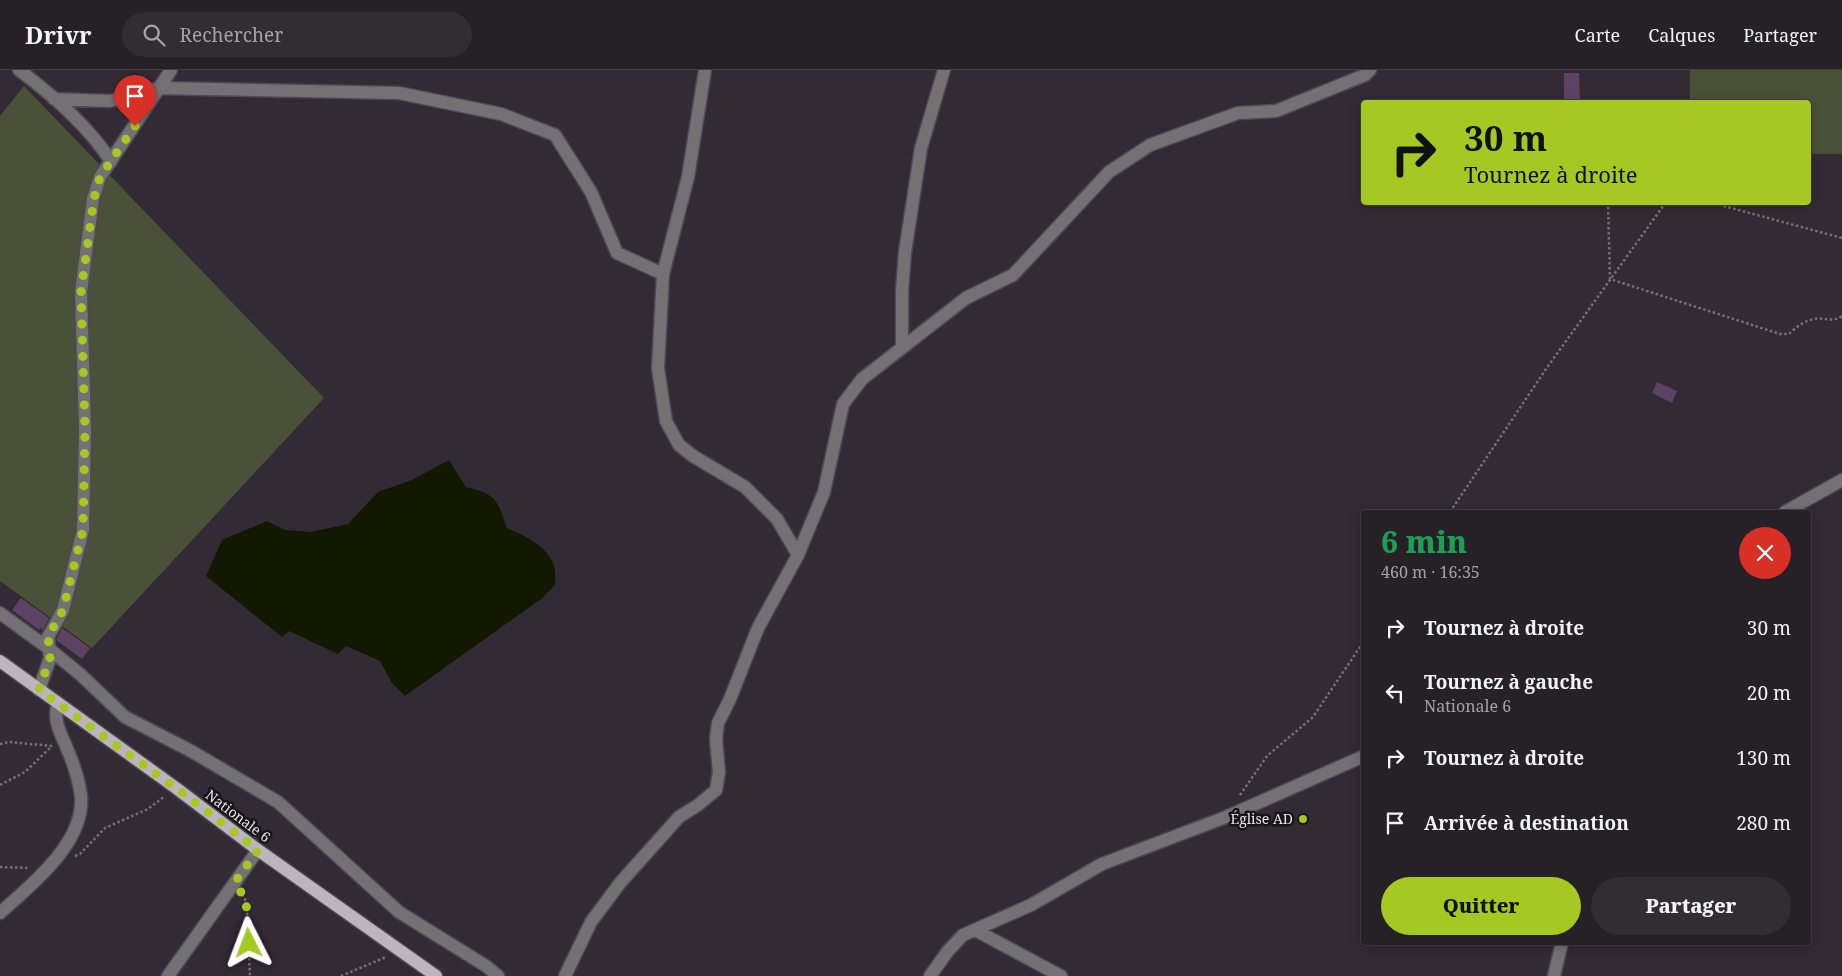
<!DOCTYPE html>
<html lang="fr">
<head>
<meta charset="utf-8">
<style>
	:root { --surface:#262027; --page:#322d33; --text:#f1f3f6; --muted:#a4a3a7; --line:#423e44; --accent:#a5c823 }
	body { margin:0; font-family:"Noto Serif",serif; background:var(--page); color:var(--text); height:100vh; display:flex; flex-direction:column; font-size:19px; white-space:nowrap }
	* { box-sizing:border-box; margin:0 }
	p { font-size:16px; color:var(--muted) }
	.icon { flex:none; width:28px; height:28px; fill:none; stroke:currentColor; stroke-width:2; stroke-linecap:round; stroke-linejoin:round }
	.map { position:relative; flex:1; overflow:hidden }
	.sheet { position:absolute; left:1361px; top:440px; width:450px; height:435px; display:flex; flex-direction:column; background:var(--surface); border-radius:5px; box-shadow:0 2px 12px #0003,0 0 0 1px var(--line) }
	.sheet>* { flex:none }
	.hud { position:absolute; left:1361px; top:30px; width:450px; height:105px; border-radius:5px; box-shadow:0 2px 12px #0003,0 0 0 1px var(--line); background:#a5c823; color:#111; overflow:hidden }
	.pin { position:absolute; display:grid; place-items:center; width:42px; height:42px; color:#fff; margin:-51px -21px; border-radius:50% 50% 50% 0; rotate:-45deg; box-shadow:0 0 5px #0007 }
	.pin .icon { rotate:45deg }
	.me { position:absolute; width:55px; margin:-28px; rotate:357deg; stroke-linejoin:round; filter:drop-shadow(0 0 4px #0008) }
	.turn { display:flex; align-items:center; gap:18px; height:105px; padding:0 20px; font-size:22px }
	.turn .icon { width:65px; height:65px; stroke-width:2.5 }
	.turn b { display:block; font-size:35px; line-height:42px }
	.round { display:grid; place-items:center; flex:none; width:52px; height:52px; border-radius:26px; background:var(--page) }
	.head { display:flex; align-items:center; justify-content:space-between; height:85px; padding:0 20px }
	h1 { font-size:30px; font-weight:800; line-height:38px; color:#1e9e55 }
	.primary-button { display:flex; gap:10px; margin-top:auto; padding:10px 20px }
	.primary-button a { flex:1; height:58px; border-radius:30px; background:var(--accent); color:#111; font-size:20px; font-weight:800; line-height:58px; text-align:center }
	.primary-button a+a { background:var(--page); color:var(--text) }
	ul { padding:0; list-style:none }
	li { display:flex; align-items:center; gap:15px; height:65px; padding:0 20px }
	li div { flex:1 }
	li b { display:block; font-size:19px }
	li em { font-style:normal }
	header { display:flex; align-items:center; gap:30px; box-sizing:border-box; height:70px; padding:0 25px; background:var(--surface); border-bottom:1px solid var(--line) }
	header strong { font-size:24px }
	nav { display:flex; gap:28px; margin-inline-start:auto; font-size:18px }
	.search { width:350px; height:45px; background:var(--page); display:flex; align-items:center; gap:12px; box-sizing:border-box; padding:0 18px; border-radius:28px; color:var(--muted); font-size:19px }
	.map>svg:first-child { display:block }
	.green { fill:#4a5139 }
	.water { fill:#121900 }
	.building { fill:#5c4363 }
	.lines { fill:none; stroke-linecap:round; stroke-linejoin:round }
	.minor-casing { stroke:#4f4851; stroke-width:15 }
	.major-casing { stroke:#4f4851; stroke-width:15 }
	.path { stroke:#777079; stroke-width:2.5; stroke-dasharray:2.5 2.5; stroke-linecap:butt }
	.minor { stroke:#747175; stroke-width:12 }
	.major { stroke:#bcb4be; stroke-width:12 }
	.route { stroke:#a5c823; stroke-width:9; stroke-dasharray:0 16.2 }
	.poi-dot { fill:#a5c823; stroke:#171418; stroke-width:2 }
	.labels { text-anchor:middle; stroke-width:5; stroke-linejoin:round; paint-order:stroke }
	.street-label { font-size:14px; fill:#e8e3e9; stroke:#171418 }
	.poi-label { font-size:14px; fill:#e8e3e9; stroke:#171418; text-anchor:end }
</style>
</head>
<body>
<header>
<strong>Drivr</strong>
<div class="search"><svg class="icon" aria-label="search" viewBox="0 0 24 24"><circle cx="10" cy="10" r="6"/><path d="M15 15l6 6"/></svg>Rechercher</div>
<nav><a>Carte</a><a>Calques</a><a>Partager</a></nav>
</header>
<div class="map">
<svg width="1842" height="906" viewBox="0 0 1842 906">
	<rect width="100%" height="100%" fill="#322a34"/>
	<path class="green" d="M1690 0H1842V84H1809V32H1690Z
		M24 16 324 328 92 578 0 511V46Z"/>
	<path class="water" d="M449 390 466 417C497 424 497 430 507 458 525 466 547 475 554 496 556 502 555 509 555 515L541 529 405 626 392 613 380 591 346 576 338 584 289 561 282 567 206 506 222 470 267 451 285 460 311 462 348 454 378 422 412 410Z"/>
	<path class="building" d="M1564 3H1579L1580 32H1564Z
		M1657 312 1677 321 1672 333 1652 323Z
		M21 528 49 548 43 560 40 558 39 560 12 540Z
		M62 558 90 578 82 589 56 570Z"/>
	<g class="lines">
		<g class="minor-casing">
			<path id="minor" d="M19 0C54 26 87 55 111 91
				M705 0 688 107 663 204 658 298 666 351 679 375 693 386 745 417 777 449 798 485
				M54 29 110 31 159 18 399 23 501 44 555 65 591 122 617 183 663 204
				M902 277V221L905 182 921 78 944 0
				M1785 442 1842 410
				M0 543 48 578 81 605 125 647 191 681 278 732 399 842 486 896 498 906
				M39 620 50 588 48 567 63 540 83 460 85 359 81 222 93 129 100 107 171 0
				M0 843C31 815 85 773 81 726 79 711 74 695 68 681 62 665 52 651 58 634
				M975 860 1061 906
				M168 906 258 780
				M565 906 591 852 620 813 679 747 698 735 716 720 719 702 716 669 718 653 730 629 758 558 798 485 824 422 843 334 862 309 966 228 1013 205 1109 102 1150 75 1238 43 1276 41 1365 5 1370 0
				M930 906 948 881 963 865 1031 835 1102 794 1226 747 1364 686
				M1554 906 1562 872"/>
		</g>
		<g class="major-casing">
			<path id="major" d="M0 591 176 718 258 780 436 906"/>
		</g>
		<path class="path" d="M1608 132 1610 209 1780 264H1789C1796 257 1804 251 1814 249 1824 247 1833 253 1842 246
			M1709 132 1842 168
			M1450 442 1546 299 1666 132
			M0 674 9 672 52 676
			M0 715 25 702 52 676
			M1240 725 1267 686 1313 647 1364 571
			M75 786 80 784 105 758 148 739 165 726
			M0 797 29 798
			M242 824 246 831 247 840 250 906
			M341 906 386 887"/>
		<use href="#minor" class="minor"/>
		<use href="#major" class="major"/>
	</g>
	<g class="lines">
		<path class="route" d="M135 56 100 107 94 128 81 222 85 359 83 460 63 540 48 567 50 588 39 620 176 718 258 780 235 812 246 831 249 873"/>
	</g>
	<circle class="poi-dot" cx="1303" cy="749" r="5"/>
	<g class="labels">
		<g class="street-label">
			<text transform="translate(238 746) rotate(37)" y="5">Nationale 6</text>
		</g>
		<g class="poi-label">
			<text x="1293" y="754">Église AD</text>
		</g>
	</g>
</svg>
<div class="pin" style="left:135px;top:56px;background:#d93025"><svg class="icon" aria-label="arrive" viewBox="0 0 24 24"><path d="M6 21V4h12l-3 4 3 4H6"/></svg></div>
<svg class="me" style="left:249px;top:873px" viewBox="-20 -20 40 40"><path d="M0-17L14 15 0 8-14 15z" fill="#a5c823" stroke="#fff" stroke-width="4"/></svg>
<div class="hud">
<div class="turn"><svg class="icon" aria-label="right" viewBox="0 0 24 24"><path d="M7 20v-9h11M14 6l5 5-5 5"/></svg><div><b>30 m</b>Tournez à droite</div></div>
</div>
<section class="sheet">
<div class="head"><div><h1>6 min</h1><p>460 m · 16:35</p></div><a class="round" style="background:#d93025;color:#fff"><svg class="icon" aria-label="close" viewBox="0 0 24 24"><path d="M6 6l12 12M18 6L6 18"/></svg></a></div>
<ul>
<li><svg class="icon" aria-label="right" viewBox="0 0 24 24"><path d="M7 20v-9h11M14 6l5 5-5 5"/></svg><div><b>Tournez à droite</b></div><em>30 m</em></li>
<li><svg class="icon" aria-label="left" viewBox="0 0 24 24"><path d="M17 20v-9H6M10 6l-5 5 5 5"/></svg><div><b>Tournez à gauche</b><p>Nationale 6</p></div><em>20 m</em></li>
<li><svg class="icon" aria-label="right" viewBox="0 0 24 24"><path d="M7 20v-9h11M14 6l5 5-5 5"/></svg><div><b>Tournez à droite</b></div><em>130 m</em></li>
<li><svg class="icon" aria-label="arrive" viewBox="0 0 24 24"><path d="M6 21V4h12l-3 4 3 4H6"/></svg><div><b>Arrivée à destination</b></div><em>280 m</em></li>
</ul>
<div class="primary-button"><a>Quitter</a><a>Partager</a></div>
</section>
</div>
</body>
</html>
